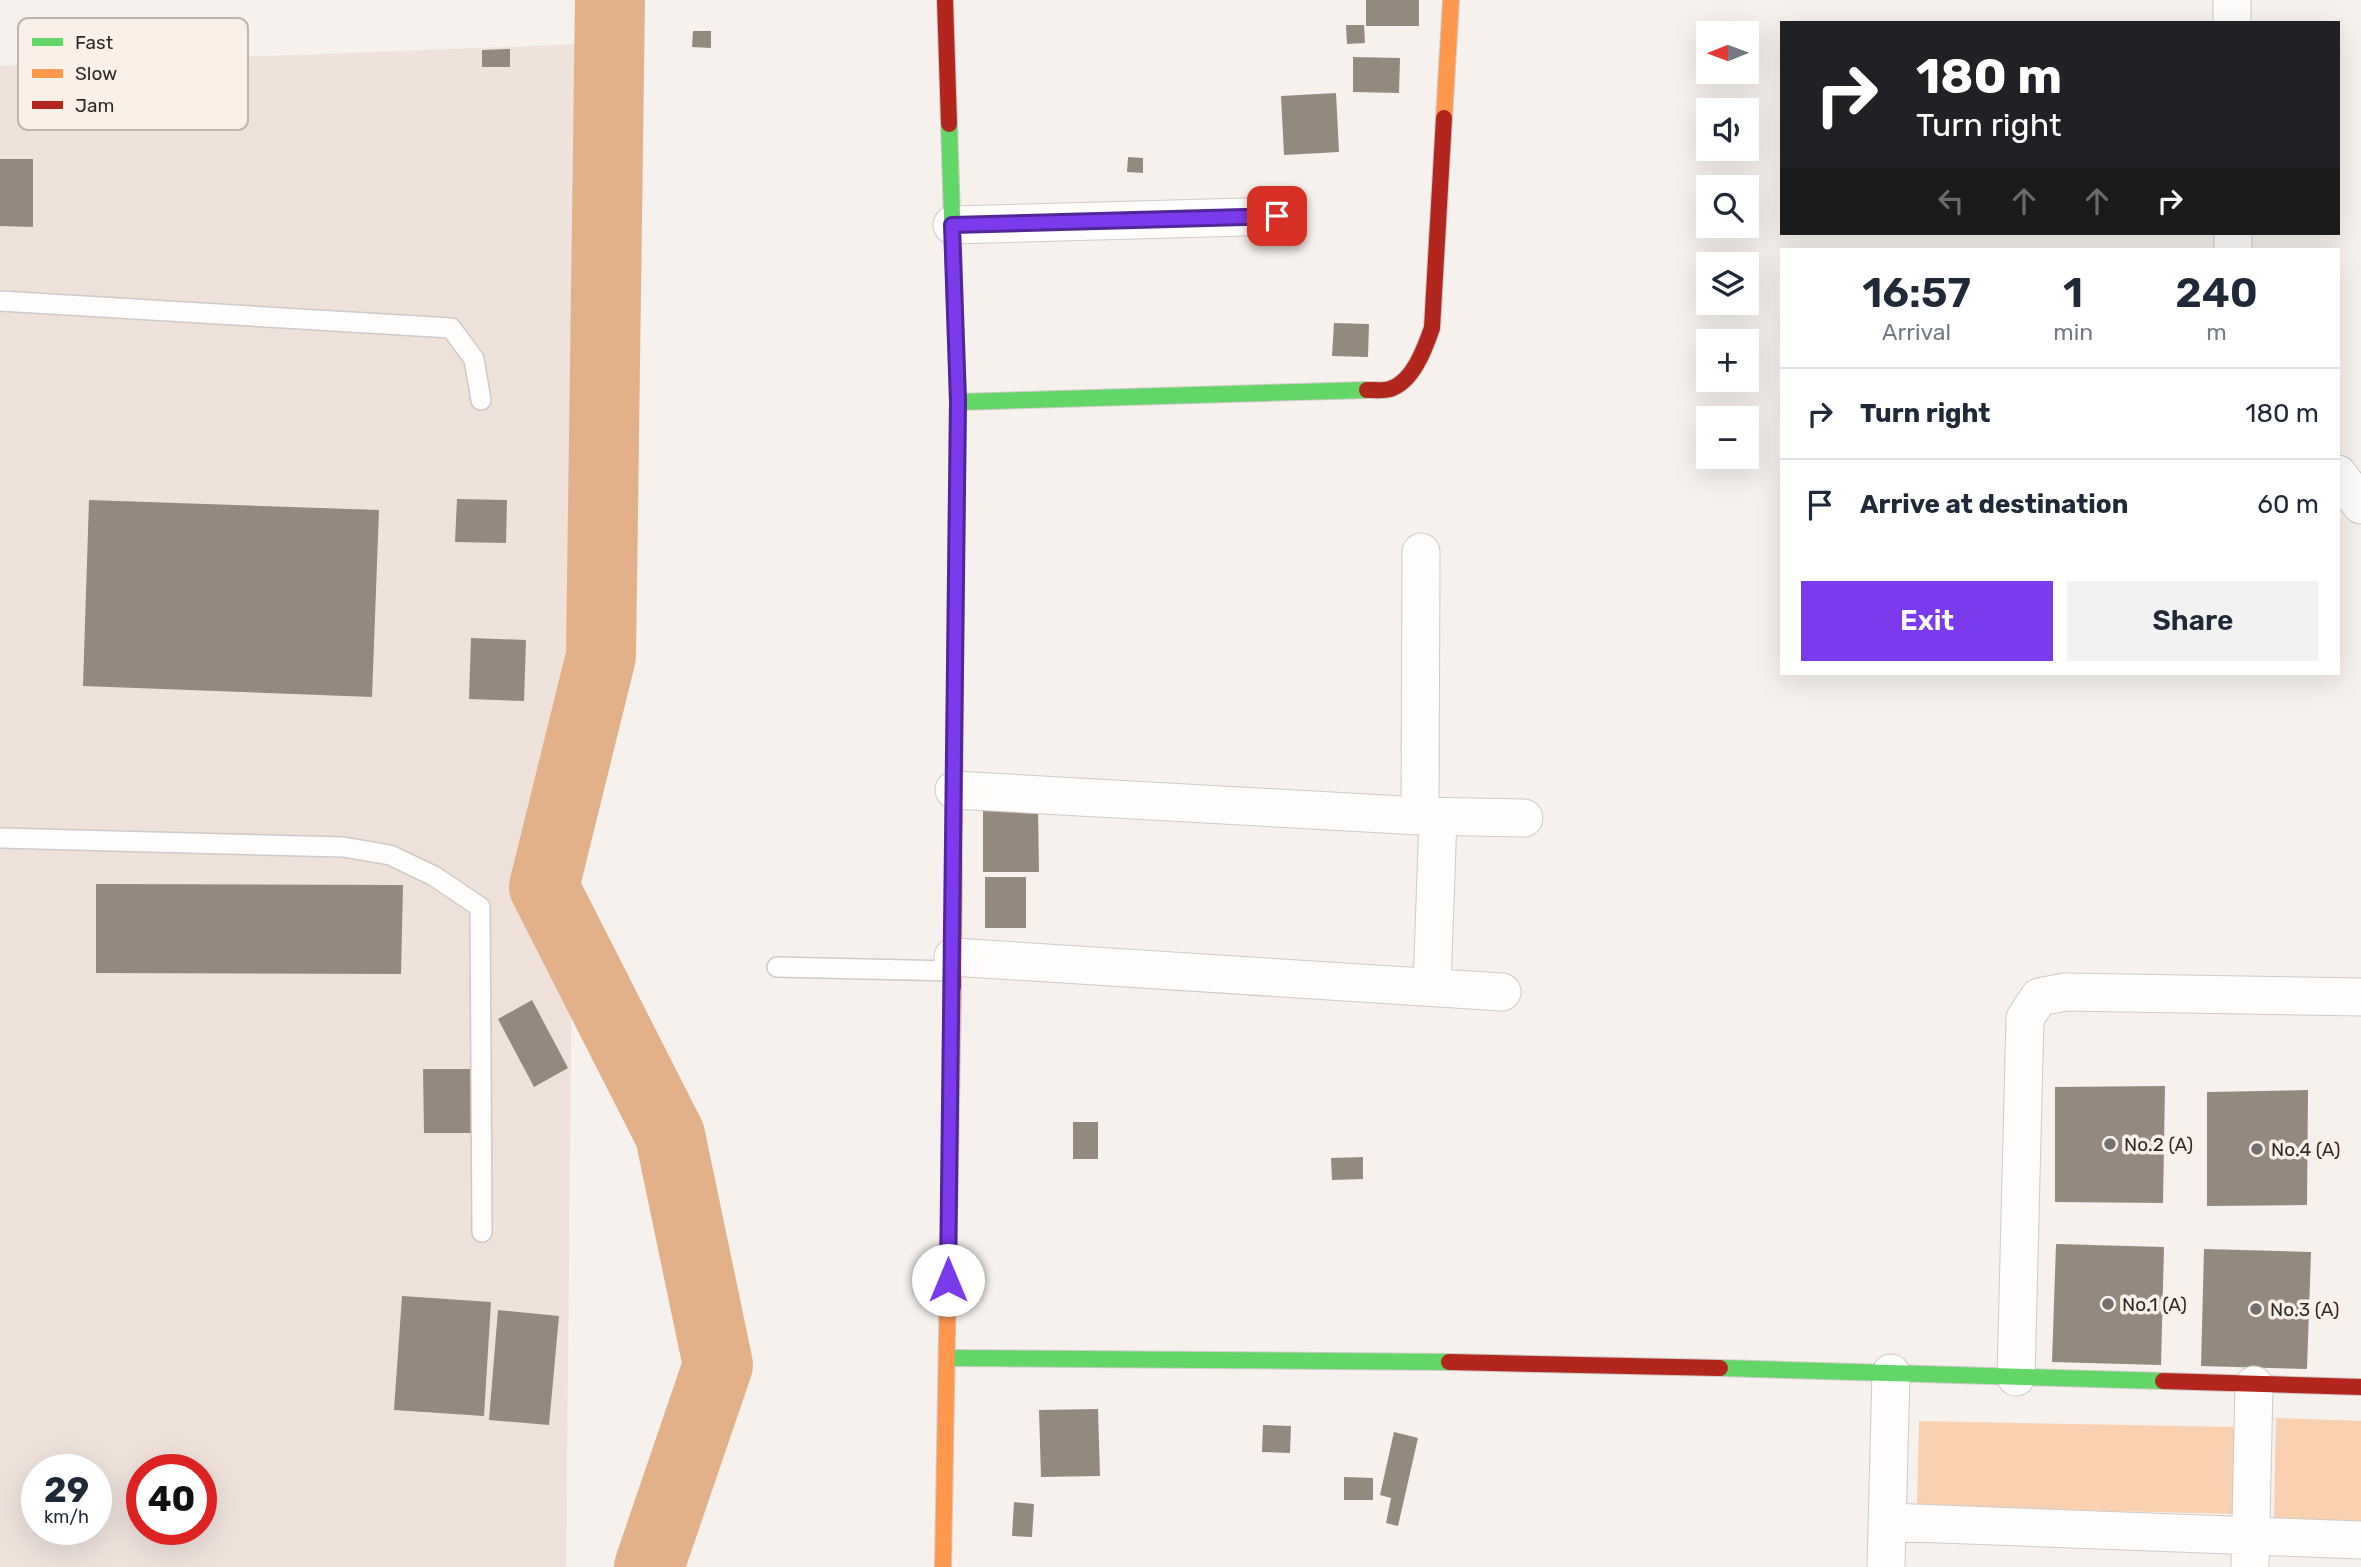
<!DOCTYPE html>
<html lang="en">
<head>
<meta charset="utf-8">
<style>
	:root { --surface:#fff; --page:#f2f2f3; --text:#1f2937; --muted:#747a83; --line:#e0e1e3; --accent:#7c3aed }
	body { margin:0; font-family:Rubik,sans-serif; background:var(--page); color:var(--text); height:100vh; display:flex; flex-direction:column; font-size:26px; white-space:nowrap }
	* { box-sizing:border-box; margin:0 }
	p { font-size:23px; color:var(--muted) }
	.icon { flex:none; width:38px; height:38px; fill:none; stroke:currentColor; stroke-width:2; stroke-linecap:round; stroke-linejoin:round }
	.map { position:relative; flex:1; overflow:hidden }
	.sheet { position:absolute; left:1780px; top:248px; width:560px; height:427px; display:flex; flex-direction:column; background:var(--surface); border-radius:0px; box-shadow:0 7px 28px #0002 }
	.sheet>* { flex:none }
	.hud { position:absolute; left:1780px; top:21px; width:560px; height:214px; border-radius:0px; box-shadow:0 7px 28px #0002; background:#202124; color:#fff; overflow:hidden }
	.needle { width:46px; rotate:269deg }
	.tools { position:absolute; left:1696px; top:21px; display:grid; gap:14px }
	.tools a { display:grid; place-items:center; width:63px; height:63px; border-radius:0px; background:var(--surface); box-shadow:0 7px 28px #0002; font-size:35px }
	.speed { position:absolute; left:21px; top:1454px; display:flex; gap:14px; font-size:35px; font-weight:700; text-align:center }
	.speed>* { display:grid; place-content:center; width:91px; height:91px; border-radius:50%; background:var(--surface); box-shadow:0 7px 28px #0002; line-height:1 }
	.speed small { font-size:18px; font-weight:400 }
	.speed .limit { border:10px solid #d22; background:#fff; color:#111 }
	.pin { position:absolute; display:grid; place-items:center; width:60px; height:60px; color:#fff; margin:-30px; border-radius:14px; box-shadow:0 4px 10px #0006 }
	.me { position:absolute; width:77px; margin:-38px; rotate:0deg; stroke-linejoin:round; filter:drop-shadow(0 0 5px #0008) }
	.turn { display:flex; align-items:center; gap:24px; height:147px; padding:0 21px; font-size:32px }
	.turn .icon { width:91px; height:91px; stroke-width:2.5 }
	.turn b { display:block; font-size:49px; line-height:60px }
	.lanes { display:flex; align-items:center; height:66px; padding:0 21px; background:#0003; justify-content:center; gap:35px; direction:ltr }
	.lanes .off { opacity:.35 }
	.eta { display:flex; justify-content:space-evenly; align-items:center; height:119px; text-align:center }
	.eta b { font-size:42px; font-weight:600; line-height:49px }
	.button { display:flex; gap:14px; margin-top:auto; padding:14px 21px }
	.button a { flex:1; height:80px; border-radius:0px; background:var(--accent); color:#fff; font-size:28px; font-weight:600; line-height:80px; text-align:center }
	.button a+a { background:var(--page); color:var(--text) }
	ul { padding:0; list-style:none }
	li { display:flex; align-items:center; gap:21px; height:91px; padding:0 21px; border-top:2px solid var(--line) }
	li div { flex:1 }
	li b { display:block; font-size:26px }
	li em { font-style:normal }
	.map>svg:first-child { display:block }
	.built { fill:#eee2db; fill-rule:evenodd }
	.green { fill:#f9d1b1 }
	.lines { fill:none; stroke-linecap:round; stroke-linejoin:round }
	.river { stroke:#e2b189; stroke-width:70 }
	.building { fill:#94897e }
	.lane-casing { stroke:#cecac7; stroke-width:22 }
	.street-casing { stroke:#cecac7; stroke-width:39 }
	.fast-casing { stroke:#cecac7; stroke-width:18 }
	.slow-casing { stroke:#cecac7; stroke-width:18 }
	.jam-casing { stroke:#cecac7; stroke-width:18 }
	.lane { stroke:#fefdfc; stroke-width:19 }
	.street { stroke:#fefdfc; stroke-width:37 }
	.fast { stroke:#63d668; stroke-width:16 }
	.slow { stroke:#ff974d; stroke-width:16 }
	.jam { stroke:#b3261e; stroke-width:16 }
	.route-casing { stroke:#51269a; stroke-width:18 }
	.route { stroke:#7c3aed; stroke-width:12 }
	.poi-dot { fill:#74706d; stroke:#faf0e8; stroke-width:2.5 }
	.labels { text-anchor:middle; stroke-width:7; stroke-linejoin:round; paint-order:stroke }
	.poi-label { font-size:19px; fill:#2e2a28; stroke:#faf0e8; text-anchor:start }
	.key { fill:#faf0e8; stroke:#bdb5ae; stroke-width:2 }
	.key-label { font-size:19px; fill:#2e2a28 }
</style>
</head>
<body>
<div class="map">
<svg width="2361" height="1567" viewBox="0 0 2361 1567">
	<rect width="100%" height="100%" fill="#f6f1ec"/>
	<path class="built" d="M581 44 566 1567H0V66ZM37 1470H96V1530H37ZM142 1470H201V1530H142Z"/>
	<path class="green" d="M2276 1418 2361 1421V1521L2274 1518Z
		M1919 1421 2234 1427V1514L1917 1506Z"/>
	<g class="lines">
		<path class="river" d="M610 0 601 656 544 887 670 1135 718 1365 649 1567"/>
	</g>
	<path class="building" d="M1366 0H1419V26H1366Z
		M1346 25H1364L1365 43 1347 44Z
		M693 31H711V48L692 47Z
		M510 49V67H482V50Z
		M1353 57 1400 58 1399 93 1353 92Z
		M1336 93 1339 152 1284 155 1281 96Z
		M1128 157 1143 158V173L1127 172Z
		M0 159H33V227L0 226Z
		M1334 323 1369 324 1368 357 1332 356Z
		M457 499 507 500 506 543 455 542Z
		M89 500 379 510 372 697 83 686Z
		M471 638 526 640 524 701 469 699Z
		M983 806H1038L1039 872H983Z
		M985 877H1026V928H985Z
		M96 884 403 885 401 974 96 973Z
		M532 1000 568 1068 534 1087 498 1019Z
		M423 1069H472L473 1133H424Z
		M2165 1086 2163 1203 2055 1202V1087Z
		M2308 1090 2307 1205 2207 1206V1092Z
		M1073 1122H1098V1159H1073Z
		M1363 1157V1179L1332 1180 1331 1158Z
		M2056 1244 2164 1247 2161 1365 2052 1362Z
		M2204 1249 2311 1252 2307 1369 2201 1366Z
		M402 1296 491 1302 484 1416 394 1410Z
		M498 1310 559 1316 549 1425 489 1420Z
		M1098 1409 1100 1476 1041 1477 1039 1410Z
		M1263 1425 1291 1426 1290 1453 1262 1452Z
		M1394 1432 1418 1438 1398 1526 1386 1523 1391 1498 1380 1495Z
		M1344 1477 1373 1478V1500H1344Z
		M1014 1502 1034 1504 1032 1537 1012 1536Z"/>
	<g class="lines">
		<g class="lane-casing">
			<path id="lane" d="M0 301 451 328 474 359 481 400
				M0 838 343 847 390 855 434 876 480 907 482 1232
				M777 967 953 971"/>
		</g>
		<g class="street-casing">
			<path id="street" d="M2232 0V23
				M952 225 1277 216
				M2233 233V250
				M2338 474 2361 505
				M954 790 1420 816 1524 818
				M1420 816 1421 552
				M953 957 1502 992
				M1432 987 1438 817
				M2016 1377 2025 1018 2039 997 2065 992 2361 997
				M1887 1522 2361 1540
				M1886 1567 1891 1373
				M2250 1567 2254 1385"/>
		</g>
		<g class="fast-casing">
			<path id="fast" d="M949 124 958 402 956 575
				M958 402 1367 390
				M948 1358 1449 1362
				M1720 1368 2163 1381"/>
		</g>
		<g class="slow-casing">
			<path id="slow" d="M1444 118 1451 0
				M943 1567 953 987"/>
		</g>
		<g class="jam-casing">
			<path id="jam" d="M945 0 949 124
				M1367 390C1374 390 1384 391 1390 389 1413 382 1425 348 1432 328L1444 118
				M953 987 956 575
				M1449 1362 1720 1368
				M2163 1381 2361 1387"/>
		</g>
		<use href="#lane" class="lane"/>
		<use href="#street" class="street"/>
		<use href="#fast" class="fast"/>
		<use href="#slow" class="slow"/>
		<use href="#jam" class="jam"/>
	</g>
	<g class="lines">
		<g class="route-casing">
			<path id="route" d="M948 1280 958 401 952 225 1277 216"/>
		</g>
		<use href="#route" class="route"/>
	</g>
	<g class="poi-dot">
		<circle cx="2110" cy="1144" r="7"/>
		<circle cx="2257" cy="1149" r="7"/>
		<circle cx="2108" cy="1304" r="7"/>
		<circle cx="2256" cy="1309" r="7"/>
	</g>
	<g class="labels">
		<g class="poi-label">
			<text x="2124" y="1151">No.2 (A)</text>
			<text x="2271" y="1156">No.4 (A)</text>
			<text x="2122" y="1311">No.1 (A)</text>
			<text x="2270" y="1316">No.3 (A)</text>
		</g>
	</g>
	<rect x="18" y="18" width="230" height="112" rx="10" class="key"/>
	<rect x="32" y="38" width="31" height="8" fill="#63d668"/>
	<rect x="32" y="69" width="31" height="9" fill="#ff974d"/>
	<rect x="32" y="101" width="31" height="8" fill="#b3261e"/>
	<g class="key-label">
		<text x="75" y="49">Fast</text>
		<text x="75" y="80">Slow</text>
		<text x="75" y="112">Jam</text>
	</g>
</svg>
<div class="tools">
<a><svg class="needle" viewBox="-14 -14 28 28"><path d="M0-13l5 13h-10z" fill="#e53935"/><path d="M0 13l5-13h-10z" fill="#747a83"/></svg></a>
<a><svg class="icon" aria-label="sound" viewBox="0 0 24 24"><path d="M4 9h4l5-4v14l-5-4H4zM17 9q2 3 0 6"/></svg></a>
<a><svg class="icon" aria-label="search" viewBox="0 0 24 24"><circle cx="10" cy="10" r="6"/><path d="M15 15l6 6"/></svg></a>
<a><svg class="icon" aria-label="layers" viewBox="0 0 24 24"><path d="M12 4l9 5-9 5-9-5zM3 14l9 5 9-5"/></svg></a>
<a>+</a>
<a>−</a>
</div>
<div class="speed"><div>29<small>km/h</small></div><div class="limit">40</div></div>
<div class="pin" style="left:1277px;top:216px;background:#d93025"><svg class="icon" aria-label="arrive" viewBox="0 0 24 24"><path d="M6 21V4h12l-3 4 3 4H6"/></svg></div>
<svg class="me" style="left:948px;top:1280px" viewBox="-20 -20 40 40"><circle r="19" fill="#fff"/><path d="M0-13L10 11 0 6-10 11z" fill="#7c3aed"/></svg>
<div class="hud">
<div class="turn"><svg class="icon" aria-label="right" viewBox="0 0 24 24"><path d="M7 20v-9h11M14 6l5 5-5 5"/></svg><div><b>180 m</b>Turn right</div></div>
<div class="lanes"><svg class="icon off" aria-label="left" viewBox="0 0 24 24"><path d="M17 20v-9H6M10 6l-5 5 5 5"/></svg><svg class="icon off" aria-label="ahead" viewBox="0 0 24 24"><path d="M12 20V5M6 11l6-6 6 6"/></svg><svg class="icon off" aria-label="ahead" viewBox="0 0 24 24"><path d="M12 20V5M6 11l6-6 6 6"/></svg><svg class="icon" aria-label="right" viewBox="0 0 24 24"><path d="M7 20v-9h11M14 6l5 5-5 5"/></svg></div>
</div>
<section class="sheet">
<div class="eta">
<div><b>16:57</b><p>Arrival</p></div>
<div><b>1</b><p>min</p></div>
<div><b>240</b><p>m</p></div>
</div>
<ul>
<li><svg class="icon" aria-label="right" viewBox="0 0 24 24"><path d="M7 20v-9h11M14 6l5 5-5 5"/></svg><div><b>Turn right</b></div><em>180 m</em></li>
<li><svg class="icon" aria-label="arrive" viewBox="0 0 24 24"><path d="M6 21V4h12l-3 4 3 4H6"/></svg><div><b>Arrive at destination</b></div><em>60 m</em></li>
</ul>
<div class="button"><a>Exit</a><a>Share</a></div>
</section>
</div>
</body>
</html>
